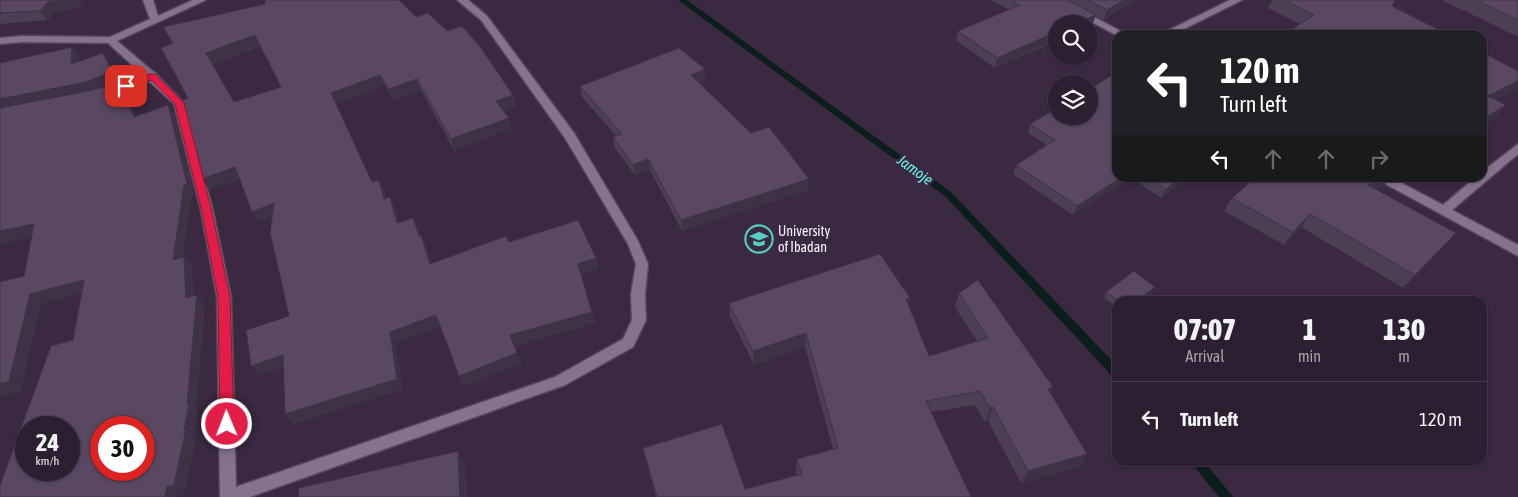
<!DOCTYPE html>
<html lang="en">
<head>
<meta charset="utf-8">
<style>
	:root { --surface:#2c1f31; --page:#382c3d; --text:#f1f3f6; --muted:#a6a2ab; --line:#483d4d }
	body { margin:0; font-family:"Asap Condensed",sans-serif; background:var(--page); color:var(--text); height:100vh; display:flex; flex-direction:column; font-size:19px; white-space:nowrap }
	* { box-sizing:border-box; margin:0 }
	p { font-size:16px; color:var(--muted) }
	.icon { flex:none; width:28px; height:28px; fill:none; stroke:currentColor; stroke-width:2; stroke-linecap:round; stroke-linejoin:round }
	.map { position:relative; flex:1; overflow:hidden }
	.details { position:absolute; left:1112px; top:296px; width:375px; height:170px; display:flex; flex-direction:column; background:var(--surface); border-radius:15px; box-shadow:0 1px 4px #0004,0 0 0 1px var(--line) }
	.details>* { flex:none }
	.top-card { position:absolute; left:1112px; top:30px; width:375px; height:152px; border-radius:15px; box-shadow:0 1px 4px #0004,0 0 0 1px var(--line); background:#202124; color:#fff; overflow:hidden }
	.buttons { position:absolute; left:1048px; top:15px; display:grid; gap:10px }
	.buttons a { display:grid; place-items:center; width:50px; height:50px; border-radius:50%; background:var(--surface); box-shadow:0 1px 4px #0004,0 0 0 1px var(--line); font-size:25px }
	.speed { position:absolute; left:15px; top:416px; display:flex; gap:10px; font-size:25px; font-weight:700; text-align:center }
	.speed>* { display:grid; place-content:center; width:65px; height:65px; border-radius:50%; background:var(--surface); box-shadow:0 1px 4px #0004,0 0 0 1px var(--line); line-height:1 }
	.speed small { font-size:12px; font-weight:400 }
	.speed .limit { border:8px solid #d22; background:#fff; color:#111 }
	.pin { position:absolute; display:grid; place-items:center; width:42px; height:42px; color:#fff; margin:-21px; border-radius:10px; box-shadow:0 2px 8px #0006 }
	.me { position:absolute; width:55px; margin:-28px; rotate:359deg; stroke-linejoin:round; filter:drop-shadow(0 0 4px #0008) }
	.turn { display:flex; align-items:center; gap:18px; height:105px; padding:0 25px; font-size:22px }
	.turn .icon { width:65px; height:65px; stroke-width:2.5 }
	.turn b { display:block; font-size:35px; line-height:42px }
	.lanes { display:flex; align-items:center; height:48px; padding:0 25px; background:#0003; justify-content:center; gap:25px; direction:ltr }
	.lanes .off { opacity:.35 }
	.eta { display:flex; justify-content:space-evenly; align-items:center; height:85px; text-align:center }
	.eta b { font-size:30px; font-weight:800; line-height:35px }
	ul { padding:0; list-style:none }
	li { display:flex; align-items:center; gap:15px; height:75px; padding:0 25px; border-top:1px solid var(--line) }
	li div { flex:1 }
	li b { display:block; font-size:19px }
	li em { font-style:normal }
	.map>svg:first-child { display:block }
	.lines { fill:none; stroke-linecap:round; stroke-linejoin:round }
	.stream { fill:#0b1e1c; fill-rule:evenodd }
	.minor-casing { stroke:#55475b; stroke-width:3 }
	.minor { fill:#85728e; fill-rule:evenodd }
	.wall { fill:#4d3e54; fill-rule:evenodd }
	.shaded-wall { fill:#3f3245 }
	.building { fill:#5a4862; stroke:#3f3245; fill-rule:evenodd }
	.route { fill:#e11d48; stroke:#92132f }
	.labels { text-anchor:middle; stroke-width:5; stroke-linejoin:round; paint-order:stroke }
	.poi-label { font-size:14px; fill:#faf1fe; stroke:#3a2941; text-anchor:start }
	.water-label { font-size:15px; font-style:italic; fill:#67f7ec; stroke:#3a2941 }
</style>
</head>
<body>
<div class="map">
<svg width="1518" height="497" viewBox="0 0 1518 497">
	<rect width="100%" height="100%" fill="#3a2941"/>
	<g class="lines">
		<path class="stream" d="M678 0H687L951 192 1118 367V380L1114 378 945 196Z
			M1190 461H1204L1233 497H1219Z"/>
		<g class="minor-casing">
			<path id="minor" d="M143 0H153L158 16 193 0H206L117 41 156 74 184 103 213 211 231 297 236 487 555 377 623 339 632 320 631 294 636 264 628 244 565 138 481 20 457 0H468L487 16 574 133 638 241 648 264 645 294 646 320 633 347 565 385 250 497H220L217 297 201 211 174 104 149 81 109 96H101V92L144 76 108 43 22 42 0 44V38L22 36 110 37 150 19Z
				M1050 0H1062L1128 35 1118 36Z
				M1230 0H1242L1172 35H1159Z
				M1518 144V154L1452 210 1518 245V256L1380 181 1378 178H1392L1443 205 1475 178H1482V172Z"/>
		</g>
		<use href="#minor" class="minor"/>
	</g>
	<path class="wall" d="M0 0H79L82 7 55 12 48 20 0 24Z
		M991 0H1136L1103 20 1095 16 1092 25 995 68 956 40 958 31 1009 10Z
		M1272 0H1395L1392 6 1300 24 1268 8Z
		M1442 0H1518V37Z
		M416 17 513 95 516 106 504 110 512 128 454 150 421 90 394 100 385 85 336 104 372 182 384 191 386 198 390 197 395 208 399 222 413 218 420 236 421 235 426 246 431 263 509 242 596 258 598 269 581 275 595 323 514 346 521 363 464 386 440 326 395 343 403 389 293 424 285 414 284 367 259 376 289 316 272 217 259 222 239 179 209 189 202 179 188 98 161 48ZM260 46 281 87 234 102 213 64Z
		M706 80 699 83 808 190 682 231 650 170 635 175 615 148 613 137 616 136 582 97 580 86Z
		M1030 124 1118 178 1073 215 1013 174 1016 165 1046 145 1028 133Z
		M1131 178H1186L1161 198Z
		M1255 178H1390L1384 185 1376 190 1456 233 1444 246 1403 288 1301 227 1284 245 1224 211 1232 198Z
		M1106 292 1152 293 1140 301H1118V308L1104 298Z
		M959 293 1053 387 1050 394 1080 467 1021 483 988 421 985 422 975 405 931 412 971 497H656L646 461 643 448 745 489 797 475 796 472 797 459 833 449 805 347 754 365 730 317 729 303 910 298 909 305 929 356 977 341 955 307Z"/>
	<path class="shaded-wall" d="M61 0H79L82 7 55 12 48 20 40 11 48 2Z
		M1124 0H1136L1103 20 1107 10Z
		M1096 15 1092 25 1089 26V24H1075Z
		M1056 32V40L995 68 997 58Z
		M255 35 260 45 213 64 206 53Z
		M72 47 80 58 78 74 71 64Z
		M103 53 110 64 119 83H118L124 92 142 128 93 92 0 111V99Z
		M705 69 706 80 692 86 691 75Z
		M380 75 385 85 336 104 331 93Z
		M417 79 421 90 394 100 389 89Z
		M1518 81V88L1517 89 1482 106 1488 96Z
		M513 95 516 106 500 111 496 101Z
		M168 105 175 116 195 194 192 196 181 270 173 260Z
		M1506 105 1495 118 1482 126V120Z
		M509 118 512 128 454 150 451 139Z
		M648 159 650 170 635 175 633 165Z
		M235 167 241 178 209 189 202 179Z
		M1120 178H1130L1073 215 1077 206Z
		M1180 178H1186L1161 198 1166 189Z
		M1384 178H1390L1384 185 1358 199 1368 185Z
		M809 179 808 190 682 231 681 220Z
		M379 180 384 191 389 210 384 199Z
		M390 197 395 208 402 233 397 223Z
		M274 203 280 214 259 222 252 212Z
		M1310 214 1301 227 1284 245 1293 232Z
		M34 224 44 234 0 244V231Z
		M1456 233 1444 246 1403 288 1415 275Z
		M421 235 426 246 435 275 430 264Z
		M184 257 192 267 195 308 186 298Z
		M596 258 598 269 581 275 578 264Z
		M84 280 94 290 41 304 21 391 0 397V384L30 294Z
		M1155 287 1152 293 1140 301H1136Z
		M197 295 205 306 196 412 198 413 194 437 196 439 184 494 178 496 177 497H165L184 430 187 404Z
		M910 298 907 312 906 299Z
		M592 312 595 323 513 346 510 335Z
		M436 315 441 326 395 343 403 389 293 424 285 414 390 332Z
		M806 333 805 347 754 365 753 351Z
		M517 353 521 363 464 386 459 376Z
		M283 355 291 365 259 376 251 366Z
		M1053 387 1047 401 1048 389Z
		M993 407 988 421 985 422 990 408Z
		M458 451 465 465 467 497H460Z
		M1087 454 1080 467 1021 483 1028 471Z"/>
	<path class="building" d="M0 0H61L48 2 40 11 0 13Z
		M265 0H399L416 17 428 13 447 31 462 26 481 48 513 95 496 101 509 118 451 139 417 79 389 89 380 75 331 93 372 182 379 180 384 199 390 197 397 223 413 218 419 236 421 235 430 264 506 236 509 242 578 220 596 258 578 264 592 312 510 335 517 353 459 376 436 315 390 332 397 379 285 414 283 355 251 366 246 330 289 316 270 232 274 203 252 212 235 167 202 179 181 101 188 98 161 48 173 43 163 27 265 4ZM255 35 281 87 234 102 206 53Z
		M1011 0H1067L1096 15 1075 24H1056V32L997 58 958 31 1020 5Z
		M1087 0H1124L1107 10Z
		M1285 0H1395L1392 6 1449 35H1283L1314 15Z
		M1477 0H1518V20Z
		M72 47 71 64 103 53 112 72 86 82 0 99V63Z
		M679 48 705 69 691 75 751 133 769 127 809 179 681 220 648 159 633 165 613 137 622 134 580 86Z
		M1482 52 1518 71V81L1488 96 1506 105 1482 120Z
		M1118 71V178H1120L1077 206 1016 165 1055 140 1030 124 1056 109V116H1089V90Z
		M117 82 134 117 168 105 187 184 184 185 173 260 184 257 186 298 197 295 187 404H189L184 430 186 429 174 485 167 487 165 497H0V485L51 346 73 340 84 280 30 294 9 381 0 384V282L24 276 34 224 0 231V108L93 90ZM26 428H69V470H26ZM101 428H144V470H101Z
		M1149 178H1180L1166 189Z
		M1255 178H1384L1368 185 1456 233 1415 275 1310 214 1293 232 1232 198Z
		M880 254 910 298 906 299 929 356 988 338 959 293 978 280 1053 387 1048 389 1087 454 1028 471 993 407 990 408 980 391 926 401 971 497H657L643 448 722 424 745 489 802 474 797 459 838 448 806 333 753 351 729 303Z
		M1134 271 1155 287 1136 301H1119L1106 292Z
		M458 451 460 497H298L299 488Z"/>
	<path class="route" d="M149 74H155L184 103 212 212 230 297 234 424 232 428 227 430 222 428 220 424 218 297 202 212 175 104 151 80 126 89 121 86Z"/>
	<defs>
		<g id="university-ring" transform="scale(1.4375)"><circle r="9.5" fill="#3a2941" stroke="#55cec4" stroke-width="1.5"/><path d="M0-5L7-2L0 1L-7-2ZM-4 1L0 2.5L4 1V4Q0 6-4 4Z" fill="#55cec4"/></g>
	</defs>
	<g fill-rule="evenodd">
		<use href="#university-ring" x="759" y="239"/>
	</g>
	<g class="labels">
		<g class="poi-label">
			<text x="778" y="236">University<tspan x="778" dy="16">of Ibadan</tspan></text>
		</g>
		<g class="water-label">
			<text transform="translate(915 170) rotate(36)" y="5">Jamoje</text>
		</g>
	</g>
</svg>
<div class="buttons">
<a><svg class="icon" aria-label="search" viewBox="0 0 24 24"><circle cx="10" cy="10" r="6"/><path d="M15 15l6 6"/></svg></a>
<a><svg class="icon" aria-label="layers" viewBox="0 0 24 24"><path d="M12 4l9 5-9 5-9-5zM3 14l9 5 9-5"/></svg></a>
</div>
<div class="speed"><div>24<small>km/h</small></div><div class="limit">30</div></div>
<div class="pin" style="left:126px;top:86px;background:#d93025"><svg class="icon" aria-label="arrive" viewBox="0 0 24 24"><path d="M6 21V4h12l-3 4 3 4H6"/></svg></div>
<svg class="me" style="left:227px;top:424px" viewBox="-20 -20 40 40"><circle r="17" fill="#e11d48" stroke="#fff" stroke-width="3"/><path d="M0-11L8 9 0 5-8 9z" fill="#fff"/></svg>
<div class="top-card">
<div class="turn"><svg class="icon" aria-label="left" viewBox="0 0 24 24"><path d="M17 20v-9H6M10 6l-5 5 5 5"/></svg><div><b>120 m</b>Turn left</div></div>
<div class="lanes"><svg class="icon" aria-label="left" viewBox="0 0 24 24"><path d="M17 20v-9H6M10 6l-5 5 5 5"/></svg><svg class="icon off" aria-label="ahead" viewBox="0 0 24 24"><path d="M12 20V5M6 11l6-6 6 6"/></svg><svg class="icon off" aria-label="ahead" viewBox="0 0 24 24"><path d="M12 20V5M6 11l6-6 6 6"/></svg><svg class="icon off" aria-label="right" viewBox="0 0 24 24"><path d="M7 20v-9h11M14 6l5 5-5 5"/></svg></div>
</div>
<section class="details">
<div class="eta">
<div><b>07:07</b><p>Arrival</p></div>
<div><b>1</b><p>min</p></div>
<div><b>130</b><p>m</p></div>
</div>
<ul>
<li><svg class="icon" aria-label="left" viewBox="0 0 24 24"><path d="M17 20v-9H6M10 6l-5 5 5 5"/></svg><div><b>Turn left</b></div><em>120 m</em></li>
</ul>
</section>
</div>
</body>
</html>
